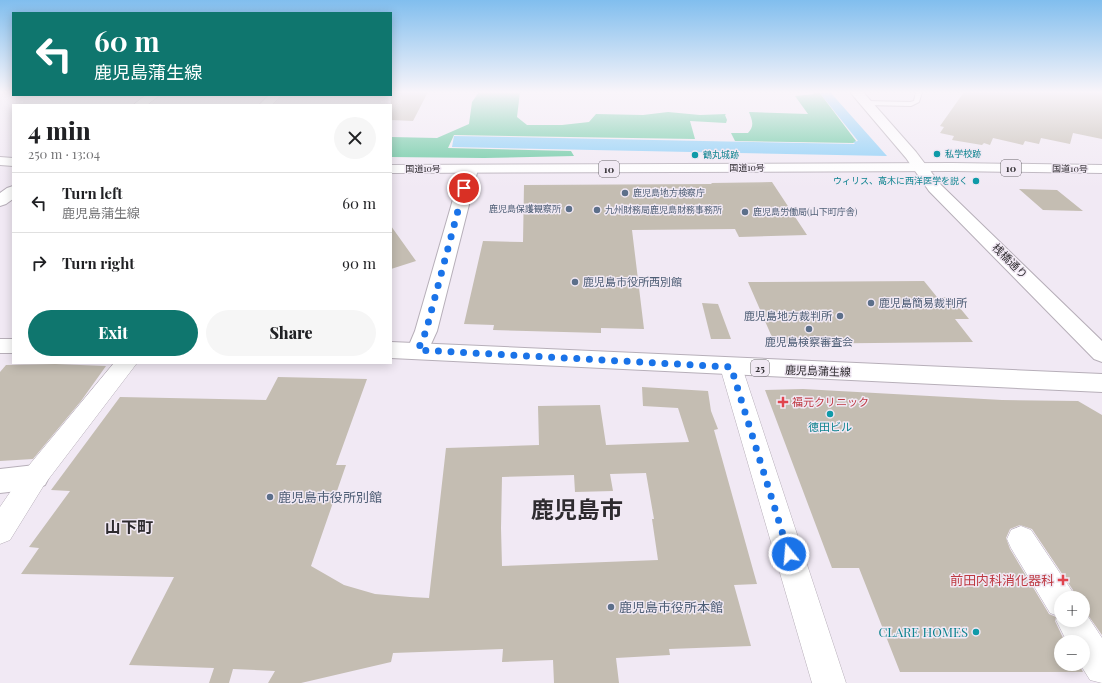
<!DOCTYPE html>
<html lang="en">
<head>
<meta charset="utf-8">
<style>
	:root { --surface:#fff; --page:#f6f6f6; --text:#202124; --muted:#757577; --line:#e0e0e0; --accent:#0f766e }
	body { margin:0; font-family:"Playfair Display","Noto Sans JP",serif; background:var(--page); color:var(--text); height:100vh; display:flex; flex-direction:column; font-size:15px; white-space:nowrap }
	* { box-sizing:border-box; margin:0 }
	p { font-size:13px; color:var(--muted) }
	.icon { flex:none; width:22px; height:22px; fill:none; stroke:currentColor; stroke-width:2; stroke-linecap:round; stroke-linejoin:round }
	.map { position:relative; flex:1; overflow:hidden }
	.details { position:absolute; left:12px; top:104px; width:380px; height:260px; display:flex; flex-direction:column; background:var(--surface); border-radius:0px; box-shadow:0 2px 10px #0003 }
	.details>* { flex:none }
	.top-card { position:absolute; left:12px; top:12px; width:380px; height:84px; border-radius:0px; box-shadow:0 2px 10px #0003; background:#0f766e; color:#fff; overflow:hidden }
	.tools { position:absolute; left:1054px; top:591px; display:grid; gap:8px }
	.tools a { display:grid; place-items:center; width:36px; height:36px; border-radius:50%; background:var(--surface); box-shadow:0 2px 10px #0003; font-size:20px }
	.pin { position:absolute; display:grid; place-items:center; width:34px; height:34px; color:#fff; margin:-17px; border:2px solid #fff; border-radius:50%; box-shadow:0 1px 4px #0007 }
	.me { position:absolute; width:44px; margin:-22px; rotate:343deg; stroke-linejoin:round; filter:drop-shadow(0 0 3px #0008) }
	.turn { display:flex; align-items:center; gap:14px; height:84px; padding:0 16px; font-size:18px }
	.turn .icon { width:52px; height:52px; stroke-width:2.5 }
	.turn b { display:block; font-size:28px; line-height:34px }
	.round { display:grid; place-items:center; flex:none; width:42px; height:42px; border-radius:21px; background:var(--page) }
	.overview { display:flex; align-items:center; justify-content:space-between; height:68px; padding:0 16px }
	h1 { font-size:24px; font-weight:800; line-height:30px }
	.cta { display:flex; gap:8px; margin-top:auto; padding:8px 16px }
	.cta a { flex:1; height:46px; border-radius:24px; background:var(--accent); color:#fff; font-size:16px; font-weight:800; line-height:46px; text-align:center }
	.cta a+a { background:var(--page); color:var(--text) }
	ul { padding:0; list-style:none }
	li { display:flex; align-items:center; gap:12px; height:60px; padding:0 16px; border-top:1px solid var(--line) }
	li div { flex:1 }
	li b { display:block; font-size:15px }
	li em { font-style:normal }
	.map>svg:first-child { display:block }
	.forest { fill:#60c69c }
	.water { fill:#87cdf7 }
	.building { fill:#c4bdb2; fill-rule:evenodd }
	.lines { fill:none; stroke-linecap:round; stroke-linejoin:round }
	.lane-casing { stroke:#b7afb9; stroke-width:2 }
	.street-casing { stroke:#b7afb9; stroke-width:1 }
	.secondary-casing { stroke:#b7afb9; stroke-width:2 }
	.primary-casing { stroke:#b7afb9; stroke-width:2 }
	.highway-casing { stroke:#b7afb9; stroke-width:2 }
	.lane { fill:#fff; fill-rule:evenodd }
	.street { fill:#fff; fill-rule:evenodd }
	.secondary { fill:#fff; fill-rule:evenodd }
	.primary { fill:#fff; fill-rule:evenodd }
	.highway { fill:#fff; fill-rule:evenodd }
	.route { stroke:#1a73e8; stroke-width:7; stroke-dasharray:0 12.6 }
	.culture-dot { fill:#0f9aa8; stroke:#f1e9f4; stroke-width:1.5 }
	.service-dot { fill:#5c6f8a; stroke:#f1e9f4; stroke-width:1.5 }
	.health-dot { fill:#e0444e; stroke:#f1e9f4; stroke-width:1.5 }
	.labels { text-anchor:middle; stroke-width:3; stroke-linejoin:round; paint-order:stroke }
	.far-culture-label { font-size:9px; fill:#0d838f; stroke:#f1e9f4; text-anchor:start }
	.far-street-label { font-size:9px; fill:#2e2b2f; stroke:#f1e9f4 }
	.far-service-label { font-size:9px; fill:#4e5e75; stroke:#f1e9f4; text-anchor:start }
	.shield { fill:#f1e9f4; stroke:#68646a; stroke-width:1 }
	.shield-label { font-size:10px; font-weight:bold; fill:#2e2b2f }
	.street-label { font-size:11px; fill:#2e2b2f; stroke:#f1e9f4 }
	.service-label { font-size:11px; fill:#4e5e75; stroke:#f1e9f4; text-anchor:start }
	.health-label { font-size:11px; fill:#be3a42; stroke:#f1e9f4; text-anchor:start }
	.culture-label { font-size:11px; fill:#0d838f; stroke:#f1e9f4 }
	.near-service-label { font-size:13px; fill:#4e5e75; stroke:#f1e9f4; text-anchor:start }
	.near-health-label { font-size:13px; fill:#be3a42; stroke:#f1e9f4; text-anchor:end }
	.near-culture-label { font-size:13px; fill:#0d838f; stroke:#f1e9f4; text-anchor:end }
	.near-quarter-label { font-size:16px; font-weight:bold; fill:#2e2b2f; stroke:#f1e9f4 }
	.near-town-label { font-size:23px; font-weight:bold; fill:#2e2b2f; stroke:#f1e9f4 }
</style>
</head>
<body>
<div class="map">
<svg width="1102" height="683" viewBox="0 0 1102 683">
	<rect width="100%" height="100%" fill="#f1e9f4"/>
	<path class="forest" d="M479 92H520L517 117 527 125H562L589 122 596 114 643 115 668 112 700 115 726 114 725 115 727 120 726 123 690 121 695 139 454 135 448 148 571 151 574 156 484 158 391 157V137L437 138 469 124 472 102Z
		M812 92H819L856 141 854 143 735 141 731 133H748C755 126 752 120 749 112L808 114 795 96 814 94Z"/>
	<path class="water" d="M819 92H830L887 156 452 147 454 136 855 144 853 142 858 141Z"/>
	<path class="building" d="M391 92H428L413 121 391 120Z
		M964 92H1102V139L1073 133 1070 144 1041 138 1039 144 1025 141 1023 145 993 138 990 145 984 143 982 145 952 140 954 136 940 133 944 127 940 126Z
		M772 182 807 235 739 237 735 229 632 230 644 329 601 328V333L493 330 494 325 464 324 483 241 523 242 524 185 712 184 711 183Z
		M1019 189 1057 190 1083 211 1043 210Z
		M391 226 416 261 391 269Z
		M924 281 937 297H951L969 319H955L973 342 775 344 748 282Z
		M702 303 718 304 731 339H711Z
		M55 364 106 366 81 401 33 459 0 461V372L6 365Z
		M278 377 367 379 336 465H346L311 566 344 585 375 594 410 597 429 598 446 448 539 445 538 406 600 405 606 445 689 442 678 408 643 406 642 387 708 391 711 411 718 429 714 430 757 584 734 585 751 646 669 649 670 655 616 658 619 683H554L553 660 502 662 503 649 393 653 391 662 301 683H268L275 671 233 669 229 683H209L214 668 129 665 174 577 21 574 39 548 29 547 70 491 51 490 120 397 266 400ZM646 473 654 519H652L658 560 502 566 501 528 502 477 574 475 575 492 613 491 610 474Z
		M803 389 1002 400 1078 401 1102 415V635L1083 608V598H1076L1073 590 1032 529 1020 525 1010 529 1006 538 1010 549 1049 614 1056 617 1055 621 1065 642H1061V664H1079L1083 672H900L859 568H832L765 390Z"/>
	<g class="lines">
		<g class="lane-casing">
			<path id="lane" d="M916 92H922L919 102 911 106 866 105 863 103 866 101 910 102 914 101Z"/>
		</g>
		<g class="street-casing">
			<path id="street" d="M146 95H160L147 105H133Z
				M269 95H282L272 105H259Z
				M731 359 739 362 742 367 846 683H812L720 367 723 362Z
				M114 363H137L44 485 10 540 0 544V507L26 469Z
				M1021 526 1031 530 1072 591 1075 598H1061V620H1083V609L1102 638V683L1090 680 1080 664H1083V642H1067L1056 620 1058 616 1050 613 1011 548 1007 539 1011 530Z"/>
		</g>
		<g class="secondary-casing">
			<path id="secondary" d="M850 92H863L916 152 941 185 1102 341V362L1094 359 929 191 906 158Z
				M471 165 476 166 478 169 437 331 426 355 418 358 410 355 407 350 415 331 456 189 466 166Z
				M13 186V199L6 204 0 206V193L7 188Z
				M35 465 45 469 49 477 45 485 35 489 0 493V469Z"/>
		</g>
		<g class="primary-casing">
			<path id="primary" d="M0 339H13V353H0Z
				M391 342 1102 374V392L391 358Z"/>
		</g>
		<g class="highway-casing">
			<path id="highway" d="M0 157 13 158V166L0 165Z
				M952 163 1102 165V173L952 171 391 173V165Z"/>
		</g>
		<use href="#lane" class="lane"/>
		<use href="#street" class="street"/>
		<use href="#secondary" class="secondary"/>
		<use href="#primary" class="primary"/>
		<use href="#highway" class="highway"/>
	</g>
	<linearGradient id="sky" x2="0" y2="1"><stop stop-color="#81beee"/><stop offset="0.49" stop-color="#f9f5fa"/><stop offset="1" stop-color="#f9f5fa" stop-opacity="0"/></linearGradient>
	<rect width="1102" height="188" fill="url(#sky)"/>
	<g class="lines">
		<path class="route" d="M464 188 426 331 418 350 731 367 789 554"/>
	</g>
	<g class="culture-dot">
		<circle cx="937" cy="154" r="4"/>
		<circle cx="695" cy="155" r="4"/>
		<circle cx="976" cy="181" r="4"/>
		<circle cx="830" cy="414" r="4"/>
		<circle cx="976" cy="632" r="4"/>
	</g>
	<g class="service-dot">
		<circle cx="625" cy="193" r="4"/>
		<circle cx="569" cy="209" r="4"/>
		<circle cx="597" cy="210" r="4"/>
		<circle cx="745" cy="212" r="4"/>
		<circle cx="575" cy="282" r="4"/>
		<circle cx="871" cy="303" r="4"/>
		<circle cx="840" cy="316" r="4"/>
		<circle cx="809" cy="329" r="4"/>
		<circle cx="270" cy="497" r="4"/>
		<circle cx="611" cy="607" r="4"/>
	</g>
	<g class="health-dot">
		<path d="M781 396h4v4h4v4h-4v4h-4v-4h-4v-4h4z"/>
		<path d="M1061 574h4v4h4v4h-4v4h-4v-4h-4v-4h4z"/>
	</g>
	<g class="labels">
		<g class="far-culture-label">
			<text x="945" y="157">私学校跡</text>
			<text x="703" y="158">鶴丸城跡</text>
			<text x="968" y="184" text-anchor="end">ウィリス、高木に西洋医学を説く</text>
		</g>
		<g class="far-street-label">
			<text x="747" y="171">国道10号</text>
			<text x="423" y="172">国道10号</text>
			<text transform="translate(1070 169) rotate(1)" y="3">国道10号</text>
		</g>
		<g class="far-service-label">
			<text x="633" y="196">鹿児島地方検察庁</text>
			<text x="561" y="212" text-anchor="end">鹿児島保護観察所</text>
			<text x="605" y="213">九州財務局鹿児島財務事務所</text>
			<text x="753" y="215">鹿児島労働局(山下町庁舎)</text>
		</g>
		<g class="shield">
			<rect x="1001" y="160" width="20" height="16" rx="3"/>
			<rect x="599" y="161" width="20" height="16" rx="3"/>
			<rect x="751" y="360" width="18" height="16" rx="3"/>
		</g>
		<g class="shield-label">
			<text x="1011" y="172">10</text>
			<text x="609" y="173">10</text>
			<text x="760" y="372">25</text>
		</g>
		<g class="street-label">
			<text transform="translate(1010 261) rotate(45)" y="4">桟橋通り</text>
			<text transform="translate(818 371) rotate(2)" y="4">鹿児島蒲生線</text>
		</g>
		<g class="service-label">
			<text x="583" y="286">鹿児島市役所西別館</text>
			<text x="879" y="307">鹿児島簡易裁判所</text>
			<text x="832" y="320" text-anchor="end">鹿児島地方裁判所</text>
			<text x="809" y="346" text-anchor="middle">鹿児島検察審査会</text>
		</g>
		<g class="health-label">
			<text x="792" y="406">福元クリニック</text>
		</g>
		<g class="culture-label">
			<text x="830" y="431">徳田ビル</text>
		</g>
		<g class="near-service-label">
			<text x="278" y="502">鹿児島市役所別館</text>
			<text x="619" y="612">鹿児島市役所本館</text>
		</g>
		<g class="near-health-label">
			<text x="1054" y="585">前田内科消化器科</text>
		</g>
		<g class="near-culture-label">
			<text x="968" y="637">CLARE HOMES</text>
		</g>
		<g class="near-quarter-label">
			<text x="129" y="533">山下町</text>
		</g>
		<g class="near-town-label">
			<text x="577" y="518">鹿児島市</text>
		</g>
	</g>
</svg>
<div class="tools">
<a>+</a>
<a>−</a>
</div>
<div class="pin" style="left:464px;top:188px;background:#d93025"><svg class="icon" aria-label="arrive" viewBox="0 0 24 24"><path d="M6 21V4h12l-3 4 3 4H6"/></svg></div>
<svg class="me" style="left:789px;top:554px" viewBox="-20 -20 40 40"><circle r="17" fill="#1a73e8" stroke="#fff" stroke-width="3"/><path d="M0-11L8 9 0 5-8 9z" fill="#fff"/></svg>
<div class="top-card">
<div class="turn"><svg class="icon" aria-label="left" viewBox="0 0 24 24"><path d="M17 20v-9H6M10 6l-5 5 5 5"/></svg><div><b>60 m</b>鹿児島蒲生線</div></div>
</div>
<section class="details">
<div class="overview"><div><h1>4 min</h1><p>250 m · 13:04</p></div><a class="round"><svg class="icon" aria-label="close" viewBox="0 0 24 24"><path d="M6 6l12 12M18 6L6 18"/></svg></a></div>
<ul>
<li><svg class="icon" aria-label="left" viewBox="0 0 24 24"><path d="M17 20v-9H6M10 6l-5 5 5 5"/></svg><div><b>Turn left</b><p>鹿児島蒲生線</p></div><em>60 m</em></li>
<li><svg class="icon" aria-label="right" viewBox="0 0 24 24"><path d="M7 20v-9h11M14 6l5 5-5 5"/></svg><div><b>Turn right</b></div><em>90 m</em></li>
</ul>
<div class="cta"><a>Exit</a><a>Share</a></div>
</section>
</div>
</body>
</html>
